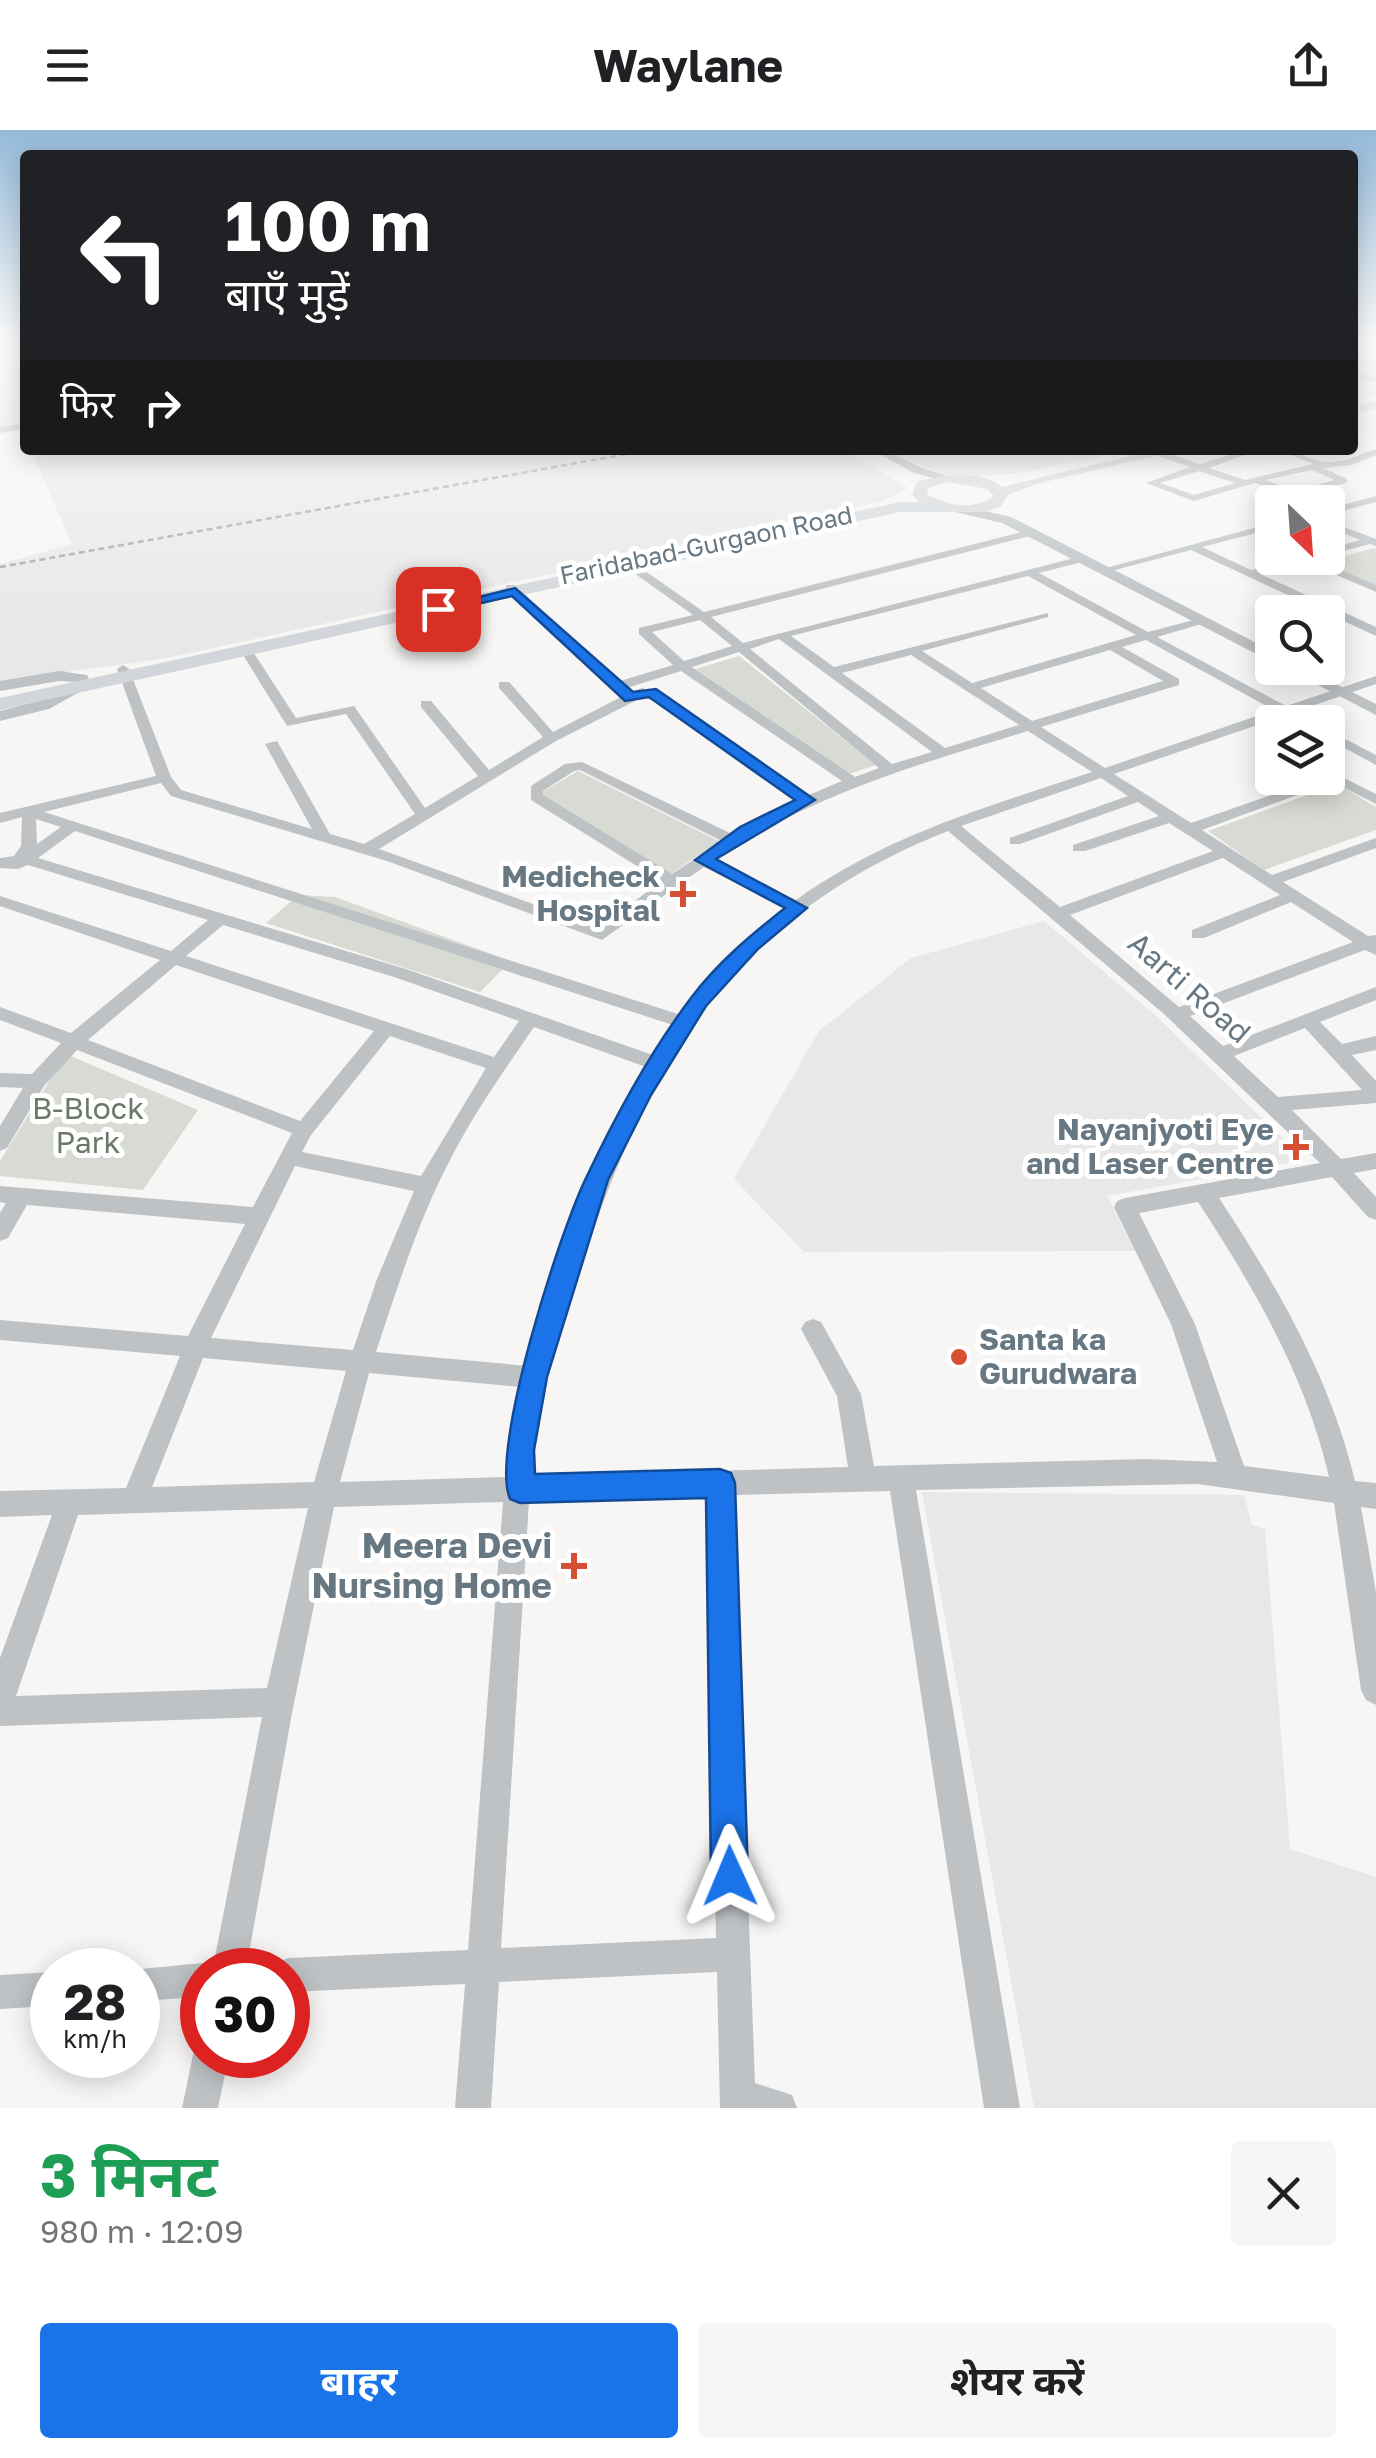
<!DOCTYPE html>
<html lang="hi">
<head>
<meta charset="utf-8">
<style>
	:root { --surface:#fff; --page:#f6f6f6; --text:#202124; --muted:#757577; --accent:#1a73e8 }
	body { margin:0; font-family:"Golos Text","Noto Sans Devanagari",sans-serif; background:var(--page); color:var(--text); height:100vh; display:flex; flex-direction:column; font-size:38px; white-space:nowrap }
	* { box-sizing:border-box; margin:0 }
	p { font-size:32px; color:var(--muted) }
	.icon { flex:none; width:55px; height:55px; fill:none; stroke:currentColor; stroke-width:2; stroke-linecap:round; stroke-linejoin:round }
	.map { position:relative; height:1978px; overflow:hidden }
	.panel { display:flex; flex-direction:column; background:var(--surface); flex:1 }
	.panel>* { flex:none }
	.top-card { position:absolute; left:20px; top:20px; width:1338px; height:305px; border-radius:10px; box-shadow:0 5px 25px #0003; background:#202124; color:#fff; overflow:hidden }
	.needle { width:65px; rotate:155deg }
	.controls { position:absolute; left:1255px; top:355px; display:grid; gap:20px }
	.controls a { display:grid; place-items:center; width:90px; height:90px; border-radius:10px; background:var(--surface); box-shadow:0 5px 25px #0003; font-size:50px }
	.speed { position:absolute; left:30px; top:1818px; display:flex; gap:20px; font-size:50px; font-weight:700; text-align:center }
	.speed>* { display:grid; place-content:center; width:130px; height:130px; border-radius:50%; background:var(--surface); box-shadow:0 5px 25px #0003; line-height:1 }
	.speed small { font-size:25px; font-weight:400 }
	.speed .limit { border:15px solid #d22; background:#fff; color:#111 }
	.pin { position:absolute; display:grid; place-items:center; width:85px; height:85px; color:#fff; margin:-42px; border-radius:20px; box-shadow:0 5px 15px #0006 }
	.me { position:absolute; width:110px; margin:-55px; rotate:359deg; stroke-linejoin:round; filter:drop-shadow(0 0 8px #0008) }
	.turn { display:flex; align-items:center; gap:35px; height:210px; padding:0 40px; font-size:45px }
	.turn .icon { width:130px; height:130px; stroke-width:2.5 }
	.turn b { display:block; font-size:70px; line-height:85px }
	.then { display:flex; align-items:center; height:95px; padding:0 40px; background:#0003; gap:20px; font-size:38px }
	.round { display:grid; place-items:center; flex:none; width:105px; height:105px; border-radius:10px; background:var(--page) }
	.head { display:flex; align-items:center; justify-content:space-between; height:170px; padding:0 40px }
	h1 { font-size:60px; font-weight:700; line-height:75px; color:#1e9e55 }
	.button { display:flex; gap:20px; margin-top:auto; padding:20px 40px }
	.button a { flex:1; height:115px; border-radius:10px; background:var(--accent); color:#fff; font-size:40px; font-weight:700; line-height:115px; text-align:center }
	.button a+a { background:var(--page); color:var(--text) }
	header { display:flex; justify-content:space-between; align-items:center; height:130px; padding:0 40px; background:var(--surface); font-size:45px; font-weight:700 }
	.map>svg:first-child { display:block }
	.built { fill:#e7e8e7 }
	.green { fill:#d7dbd3 }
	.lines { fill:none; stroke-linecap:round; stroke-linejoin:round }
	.minor { fill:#bec2c5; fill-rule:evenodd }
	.tertiary { fill:#bec2c5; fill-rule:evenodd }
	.secondary { fill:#d2d6da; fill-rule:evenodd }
	.rail { stroke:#a0a6ab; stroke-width:2.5; stroke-dasharray:6 4; stroke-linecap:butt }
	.route { fill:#1a73e8; stroke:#114b97; stroke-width:2.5 }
	.poi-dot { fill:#d74f33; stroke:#fff; stroke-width:4 }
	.labels { text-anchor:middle; stroke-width:10; stroke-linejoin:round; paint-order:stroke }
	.far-street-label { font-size:25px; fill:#687883; stroke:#fff }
	.poi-label { font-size:30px; font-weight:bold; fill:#687883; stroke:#fff; text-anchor:end }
	.street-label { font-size:30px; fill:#687883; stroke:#fff }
	.park-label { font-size:30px; fill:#6b7a66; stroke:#fff }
	.near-poi-label { font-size:35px; font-weight:bold; fill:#687883; stroke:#fff; text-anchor:end }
</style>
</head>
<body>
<header><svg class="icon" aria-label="menu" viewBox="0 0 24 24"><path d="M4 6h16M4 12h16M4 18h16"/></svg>Waylane<svg class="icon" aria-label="share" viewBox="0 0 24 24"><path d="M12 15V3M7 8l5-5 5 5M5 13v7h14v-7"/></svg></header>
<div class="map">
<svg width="1376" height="1978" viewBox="0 0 1376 1978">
	<rect width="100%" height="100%" fill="#f7f6f4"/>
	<path class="built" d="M0 212H25V293L0 297Z
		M1352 212H1376V266L1353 271Z
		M31 320H842L909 358 883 371 168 528 0 551V434L72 414Z
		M887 320H1128L1025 342 970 347 941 344Z
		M1044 791 1155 885 1305 1030 1107 1066 1136 1121 804 1122 734 1049 819 901 911 828Z
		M922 1362 1244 1365 1252 1395 1265 1399 1290 1719 1376 1747V1978H1034Z"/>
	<path class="green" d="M1376 419V456L1322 432 1374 418Z
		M739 526 876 635 849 644 696 539Z
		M578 641 719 711 671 744 539 664Z
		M1338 654 1376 677V700L1264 740 1208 701Z
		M298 765 335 767 511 831 480 862 266 793Z
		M66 924 198 980 143 1060 0 1046V1031Z"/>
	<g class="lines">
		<path class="minor" d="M1352 241 1376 248V252L1352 246Z
			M1376 319V325L1351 335 1323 338 1347 349V353L1294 367 1255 353 1194 371 1146 353 1190 337 1155 325 1158 320 1200 334 1245 320H1259L1209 338 1245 350 1313 334 1279 320C1297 320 1311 331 1328 332 1344 333 1361 324 1376 319ZM1312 340 1335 350 1295 361 1265 350ZM1199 341 1235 353 1194 365 1160 353Z
			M1376 366V372L1328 385V379Z
			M1328 391 1376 409V416L1370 414 1328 425V419L1360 410 1328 397Z
			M1272 393V399L1202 417 1251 440 1298 428H1314L1376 455V462L1306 432 1260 444 1376 497V506L1191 420 1111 441 1106 438Z
			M1030 400 1035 403 1034 405 711 487 743 513 1082 426 1086 427V431L1039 443 1148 502 1205 487V493L1157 507 1286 576 1376 546V554L1297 581 1312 592H1297L1284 586 1114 644 1191 693 1334 643 1376 664V674L1333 652 1202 700 1272 745 1376 708V718L1283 752 1368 806 1376 805V825L1365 820 1190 886 1223 916 1376 857V870L1320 892 1342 914 1376 906V920L1352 925 1376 951V973L1292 980 1341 1029 1376 1023V1039L1354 1043 1376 1067V1090L1368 1087 1332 1047 1219 1068C1277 1156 1330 1247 1355 1351L1376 1353V1379L1361 1377 1376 1462V1575L1366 1570 1361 1560 1334 1373 1197 1354 916 1360 1020 1978H984L890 1361 733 1365 755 1953 792 1965 797 1978H720L717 1842 499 1852 491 1978H455L465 1854 288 1862V1840H273L276 1833 288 1828 468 1820 503 1372 334 1377 292 1583 246 1840H202V1867L138 1871V1840H131L202 1833 213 1837 262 1587 0 1596V1528L52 1385 0 1387V1361L126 1358 180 1226 0 1210V1190L188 1206 245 1094 27 1075 8 1108 0 1111V1083L6 1073 0 1072V1056L253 1077 292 1003 77 920 44 956 7 1018 0 1021V996L23 958 0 957V943L32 944 61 913 0 890V877L71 903 160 830 0 776V766L171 821 208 790 28 735 18 739 0 738V728L14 726 21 716 22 687 0 693V683L156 646 117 539 123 535 129 539 171 647 181 660 312 699 265 614 277 611 330 704 364 714 415 684 346 584 287 596 240 520 242 517H250L296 588 354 576 425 678 478 646 421 577V571H431L489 640 543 607 499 558V552H509L553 602 623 566 506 459V455H514L620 551 673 535 639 504V498L693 485 627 438V434H635L704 482ZM1028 446 1136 505 972 553 922 521 1048 487V483L834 537 791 506ZM700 490 732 516 684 531 652 502ZM779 509 932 622 892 634 750 519ZM1146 510 1274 580 1105 638 1041 597 1179 555V549L1122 517ZM1110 520 1163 551 1032 591 981 558ZM739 522 879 638 855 647 692 537ZM911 525 1019 595 945 618 842 543ZM681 541 842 651 809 665 671 568 642 558 631 562 627 558ZM643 567 661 574 796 669 732 704 582 632 565 634 531 656V670L661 751 600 798 379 719 556 611ZM1028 601 1092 642C987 677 887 705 796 770L715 730C812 664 917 635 1028 601ZM580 640 722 711 672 744 543 665V661L574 641ZM1101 648 1128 666 1010 708V714H1020L1138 672 1159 686 1073 715V721H1085L1169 693 1213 721 1060 777 961 696ZM161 653 171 666 387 731 602 810 704 737 786 777 733 824 681 885 44 682ZM36 689 61 697 37 714ZM75 701 673 895 653 925 406 839 38 728ZM948 701 1164 884 1320 1033 1125 1068 1117 1071 1114 1077 1171 1194 1217 1332 1146 1329 874 1336 861 1264 821 1192 813 1189 805 1192 801 1199 837 1266 848 1337 531 1346C535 1278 557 1210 578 1146 646 934 732 786 948 701ZM1223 728 1280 765 1192 800V808H1204L1291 772 1353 812 1179 877 1070 785ZM223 795 394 847 519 891 494 927 186 826ZM176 835 374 901 300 991 88 910ZM534 897 646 937C592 1030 558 1132 528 1236L376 1222C397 1159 417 1094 448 1034 472 986 504 941 534 897ZM1305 898 1362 960 1278 967 1234 926ZM390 906 486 938 421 1046 302 1022 311 1005ZM295 1036 414 1061 377 1149 353 1220 211 1208ZM1198 1072C1254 1158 1306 1246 1329 1347L1244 1336 1195 1194 1139 1083ZM203 1228 346 1241 314 1352 152 1357ZM369 1243 522 1257 507 1320 505 1347 340 1352ZM707 1366 716 1808 501 1818 529 1371ZM308 1378 267 1558 16 1566 78 1385Z
			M1328 600 1376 625V635L1328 609Z
			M52 1842V1876L0 1879V1845Z
			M202 1911V1925H229L218 1978H182L193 1925Z"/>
		<path class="tertiary" d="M25 293V299L0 303V297Z
			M872 320H887L922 338 954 348 948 352 914 343Z
			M959 375 1011 387 1272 521V532L1002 393 955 382Z
			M1285 538H1304L1376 574V585Z
			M59 541 87 545 92 555 49 579 0 591V581L37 571 77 552 59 551 0 561V551Z"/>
		<path class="secondary" d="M1376 271V279L1352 285V277Z
			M1155 320H1181L1040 353 1009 364 1000 377 985 382H900L0 580V568L900 372H920L912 365 917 352C942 345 980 339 1002 357ZM948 352 987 359 994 366C973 381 948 376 927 364L928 358Z"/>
		<path class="rail" d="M0 437 649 320"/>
	</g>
	<linearGradient id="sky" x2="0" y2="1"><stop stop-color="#94bada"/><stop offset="0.43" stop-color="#fbfbfa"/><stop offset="1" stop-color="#fbfbfa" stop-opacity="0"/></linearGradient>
	<rect width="1376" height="489" fill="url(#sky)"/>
	<path class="route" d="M515 458 633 562 656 559 815 670 716 729 807 778 758 819 706 876 651 965 608 1050 547 1247 534 1320 535 1344 720 1339 731 1343 735 1353 748 1746 743 1759 730 1764 717 1759 711 1746 706 1368 520 1373 510 1369C489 1320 561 1098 587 1046 616 985 650 922 691 868 717 833 751 805 785 778L695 730 740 697 795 670 649 567 625 571 512 466 438 483 431 479Z"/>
	<g class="poi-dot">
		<path d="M678 749h10v10h10v10h-10v10h-10v-10h-10v-10h10z"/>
		<path d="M1291 1002h10v10h10v10h-10v10h-10v-10h-10v-10h10z"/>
		<circle cx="959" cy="1227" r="10"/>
		<path d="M569 1421h10v10h10v10h-10v10h-10v-10h-10v-10h10z"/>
	</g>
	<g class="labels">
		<g class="far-street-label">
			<text transform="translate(706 415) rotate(-12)" y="9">Faridabad-Gurgaon Road</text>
		</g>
		<g class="poi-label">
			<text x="660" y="757">Medicheck<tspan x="660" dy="34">Hospital</tspan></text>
			<text x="1274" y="1010">Nayanjyoti Eye<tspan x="1274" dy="34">and Laser Centre</tspan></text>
			<text x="979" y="1220" text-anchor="start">Santa ka<tspan x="979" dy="34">Gurudwara</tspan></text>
		</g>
		<g class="street-label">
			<text transform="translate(1189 858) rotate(41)" y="10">Aarti Road</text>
		</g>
		<g class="park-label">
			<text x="88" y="989">B-Block<tspan x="88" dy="34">Park</tspan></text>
		</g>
		<g class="near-poi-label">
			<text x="552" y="1428">Meera Devi<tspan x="552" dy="40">Nursing Home</tspan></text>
		</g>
	</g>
</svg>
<div class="controls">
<a><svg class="needle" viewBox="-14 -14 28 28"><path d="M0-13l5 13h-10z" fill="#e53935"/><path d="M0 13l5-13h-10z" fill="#757577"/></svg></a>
<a><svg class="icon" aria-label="search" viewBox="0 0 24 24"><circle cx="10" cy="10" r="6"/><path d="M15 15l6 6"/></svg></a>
<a><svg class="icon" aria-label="layers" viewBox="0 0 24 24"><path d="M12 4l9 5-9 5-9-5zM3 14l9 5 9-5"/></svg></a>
</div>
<div class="speed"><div>28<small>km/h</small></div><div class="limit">30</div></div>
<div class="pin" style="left:438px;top:479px;background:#d93025"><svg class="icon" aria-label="arrive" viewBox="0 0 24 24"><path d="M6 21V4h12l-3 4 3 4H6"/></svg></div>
<svg class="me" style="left:730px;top:1746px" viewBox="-20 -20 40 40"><path d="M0-17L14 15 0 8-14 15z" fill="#1a73e8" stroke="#fff" stroke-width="4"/></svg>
<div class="top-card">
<div class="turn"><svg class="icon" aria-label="left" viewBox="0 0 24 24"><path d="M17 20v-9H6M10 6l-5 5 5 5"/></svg><div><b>100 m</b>बाएँ मुड़ें</div></div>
<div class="then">फिर<svg class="icon" aria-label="right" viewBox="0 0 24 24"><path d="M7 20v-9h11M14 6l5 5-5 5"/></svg></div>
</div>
</div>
<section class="panel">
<div class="head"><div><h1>3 मिनट</h1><p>980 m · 12:09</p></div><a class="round"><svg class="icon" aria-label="close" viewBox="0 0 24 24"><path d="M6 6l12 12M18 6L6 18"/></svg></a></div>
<div class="button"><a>बाहर</a><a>शेयर करें</a></div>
</section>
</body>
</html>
